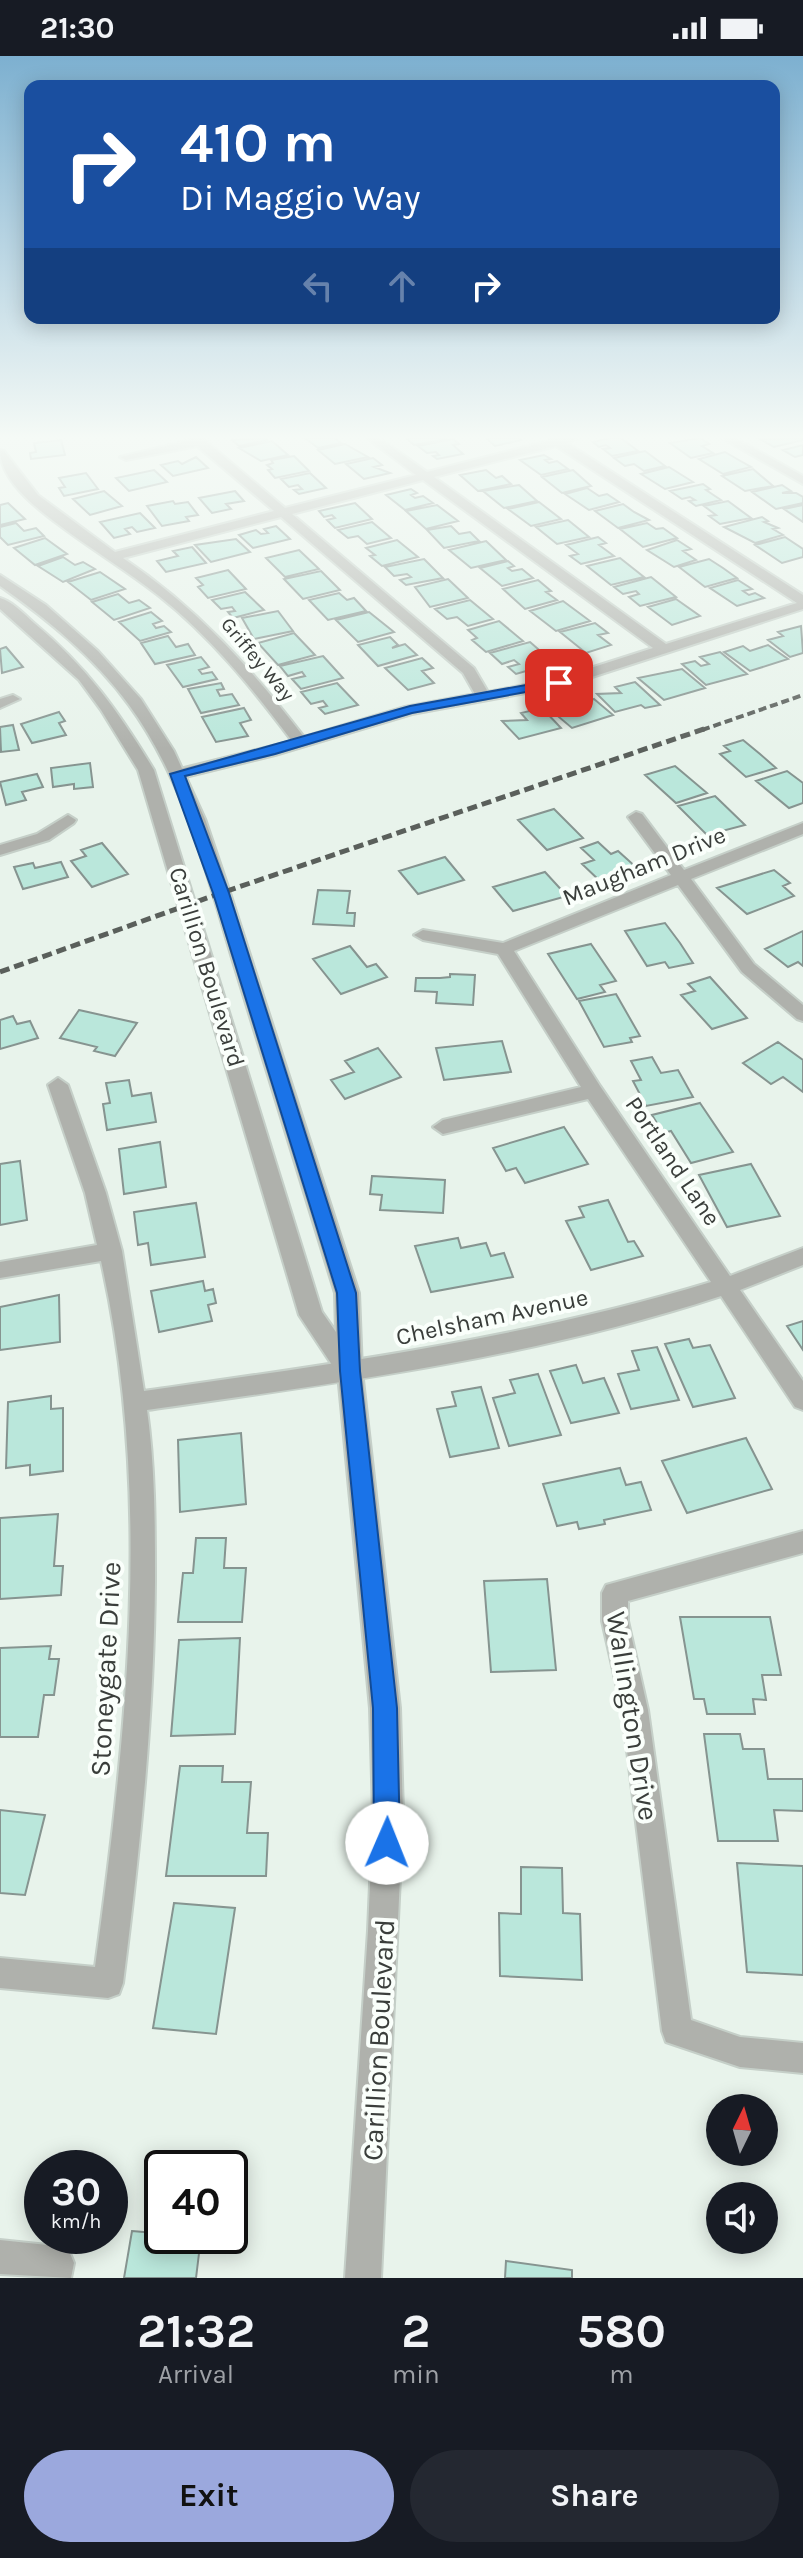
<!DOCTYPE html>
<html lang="en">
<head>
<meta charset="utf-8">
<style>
	:root { --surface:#171b24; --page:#242831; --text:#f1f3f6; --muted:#9ea1a6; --accent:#9ba8dd }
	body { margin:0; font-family:Karla,sans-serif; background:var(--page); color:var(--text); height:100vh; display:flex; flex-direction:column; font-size:30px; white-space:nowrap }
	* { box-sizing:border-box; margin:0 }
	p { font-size:26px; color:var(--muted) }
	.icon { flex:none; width:44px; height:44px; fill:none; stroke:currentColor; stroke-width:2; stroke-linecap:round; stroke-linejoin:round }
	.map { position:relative; height:2222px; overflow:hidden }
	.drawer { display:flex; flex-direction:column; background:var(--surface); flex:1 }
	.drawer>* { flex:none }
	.banner { position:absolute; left:24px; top:24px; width:756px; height:244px; border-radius:16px; box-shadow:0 4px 20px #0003; background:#1a4fa0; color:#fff; overflow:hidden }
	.needle { width:52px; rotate:5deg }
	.controls { position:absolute; left:706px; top:2038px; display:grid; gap:16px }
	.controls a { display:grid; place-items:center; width:72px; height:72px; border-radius:50%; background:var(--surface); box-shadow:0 4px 20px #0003; font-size:40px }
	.speed { position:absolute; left:24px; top:2094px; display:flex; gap:16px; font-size:40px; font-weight:700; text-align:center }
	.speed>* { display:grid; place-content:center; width:104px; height:104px; border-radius:50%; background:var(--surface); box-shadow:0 4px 20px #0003; line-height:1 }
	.speed small { font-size:20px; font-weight:400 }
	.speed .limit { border:4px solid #111; border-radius:12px; background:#fff; color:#111 }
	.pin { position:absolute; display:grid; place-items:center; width:68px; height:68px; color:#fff; margin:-34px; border-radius:16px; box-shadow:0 4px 12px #0006 }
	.me { position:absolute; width:88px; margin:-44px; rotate:1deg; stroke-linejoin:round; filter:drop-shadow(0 0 6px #0008) }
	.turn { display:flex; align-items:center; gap:28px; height:168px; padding:0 24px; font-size:36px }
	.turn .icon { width:104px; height:104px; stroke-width:2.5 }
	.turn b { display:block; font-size:56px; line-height:68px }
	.lanes { display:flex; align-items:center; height:76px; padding:0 24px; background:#0003; justify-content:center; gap:40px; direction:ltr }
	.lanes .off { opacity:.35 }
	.eta { display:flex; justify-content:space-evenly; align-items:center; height:136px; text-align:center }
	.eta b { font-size:48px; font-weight:700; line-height:56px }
	.primary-button { display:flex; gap:16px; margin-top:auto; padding:16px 24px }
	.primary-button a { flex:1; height:92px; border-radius:48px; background:var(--accent); color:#111; font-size:32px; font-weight:700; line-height:92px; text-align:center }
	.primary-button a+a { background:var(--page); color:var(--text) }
	.status { display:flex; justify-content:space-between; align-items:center; height:56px; padding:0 40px; background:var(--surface); direction:ltr }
	.status svg { height:22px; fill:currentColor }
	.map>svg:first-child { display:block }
	.building { fill:#bae7db; stroke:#869490; stroke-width:2 }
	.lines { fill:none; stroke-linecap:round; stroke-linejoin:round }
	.minor-casing { stroke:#c5cfc8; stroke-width:4 }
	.tertiary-casing { stroke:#c5cfc8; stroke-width:4 }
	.minor { fill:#afb1ac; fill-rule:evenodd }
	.tertiary { fill:#afb1ac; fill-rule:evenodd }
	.rail-far1 { stroke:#5a5f5b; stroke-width:4; stroke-dasharray:8 4; stroke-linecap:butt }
	.rail { stroke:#5a5f5b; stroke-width:5; stroke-dasharray:10 5; stroke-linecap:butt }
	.route { fill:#1a73e8; stroke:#114b97; stroke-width:2 }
	.labels { text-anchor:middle; stroke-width:8; stroke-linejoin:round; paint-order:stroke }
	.far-street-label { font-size:20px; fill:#3a3e3b; stroke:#fafffb }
	.street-label { font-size:24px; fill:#3a3e3b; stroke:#fafffb }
	.near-street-label { font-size:28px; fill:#3a3e3b; stroke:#fafffb }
</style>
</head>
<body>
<div class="status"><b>21:30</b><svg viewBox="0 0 49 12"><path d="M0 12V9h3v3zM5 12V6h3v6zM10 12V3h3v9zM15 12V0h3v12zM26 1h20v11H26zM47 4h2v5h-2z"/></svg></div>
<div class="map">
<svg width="803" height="2222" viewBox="0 0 803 2222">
	<rect width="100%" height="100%" fill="#e8f3eb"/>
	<path class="building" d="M264 382 267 384 239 390 232 384Z
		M305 382H334L341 387 318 392Z
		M406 382H446L447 383 414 389Z
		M486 382H518L521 384 495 390Z
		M610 382H621L638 395 612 400 603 393 610 392 606 389 599 391 593 386Z
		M700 382 709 388 702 390 713 397 691 402 670 387Z
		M800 382 803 384 774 391 760 383Z
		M453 383 459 388 453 389 463 398 437 403 433 400 439 399 436 396 427 397 418 390Z
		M61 384 65 399 31 403 30 397 36 396 34 387Z
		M272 385 288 399 261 405 239 392Z
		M345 388 368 401 335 408 318 394Z
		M803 389V399L795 401 783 394Z
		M645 395 665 410 644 415 634 408 625 410 614 402Z
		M725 396 737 403 751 411 723 418 699 403Z
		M544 399 551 403 545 404 549 407 557 405 568 413 541 419 520 404Z
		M294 400 309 415 275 422 268 414 272 413 267 409 273 407 271 404Z
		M196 401 208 412 173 420 161 409 178 405 182 408Z
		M373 402 382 409 374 411 390 417 364 423 346 408Z
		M669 411 693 426 665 433 641 418Z
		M753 413 773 430 745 435 722 420Z
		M154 414 167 426 129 435 116 422Z
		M486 414 496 422 502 420 511 428 478 435 460 419Z
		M573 414 591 430 562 437 542 421Z
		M86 417 98 433 64 440 59 432 65 431 59 422Z
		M310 417 326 432 299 438 294 434 302 433 298 429 289 431 281 423Z
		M703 428 710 433 706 434 721 444 696 450 689 445 695 444 690 441 682 443 670 435Z
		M519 429 537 445 504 452 483 435Z
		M782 429 791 435 782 437H796L803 441V447L776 453 752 436Z
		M587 432 599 440 607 438 619 446 589 454 565 438Z
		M411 433 417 437 411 439 415 442 423 440 433 447 405 454 386 439Z
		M104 435 122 450 90 459 73 443Z
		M235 435 244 445 226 448 231 453 212 457 199 442Z
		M173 445 175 448 188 446 198 459 186 461 189 465 162 470 147 450Z
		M728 445 751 462 720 468 709 460 716 459 704 450Z
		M539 446 561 463 531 470 508 453Z
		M8 447 25 463 0 469V449Z
		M355 447 372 463 335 472 327 464 335 462 332 459 324 461 319 455Z
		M623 448 634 456 649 464 618 472 595 455Z
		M437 449 458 465 426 473 406 455Z
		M803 449V466L784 453Z
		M140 457 155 472 137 476 132 471 125 473 130 478 114 482 100 466Z
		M762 461 768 465 764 466 778 472 773 473 783 479 755 487 724 471Z
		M568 464 589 481 557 488 536 471Z
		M372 466 391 482 367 488 358 480 348 482 338 474Z
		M16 467 24 475 36 472 44 480 8 489 0 481V471Z
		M647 467 656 473 663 472 677 482 643 491 620 473Z
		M276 470 290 483 253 492 239 479 256 474 261 478 268 477 264 473Z
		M451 470 459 478 470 476 479 485 444 492 427 474Z
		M598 481 606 487 599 489 614 500 581 508 570 500 578 498 566 489Z
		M785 481 803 493V501L782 507 755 489Z
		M45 482 67 498 35 509 14 492Z
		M236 483 250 496 211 506 195 489Z
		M397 484 418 501 382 510 370 500 375 499 366 492Z
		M677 484 691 493 683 495 696 504 674 511 647 494Z
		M486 485 506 504 471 512 449 494Z
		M192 491 206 507 166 516 157 505 178 500 173 495Z
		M299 494 319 513 285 521 266 502Z
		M63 501 75 509 83 506 95 513 63 526 38 510Z
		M620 502 644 521 611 529 587 510Z
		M424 503 443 522 406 529 400 524 411 521 407 518 394 520 385 511Z
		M709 503 723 512 737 522 705 531 679 511Z
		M508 505 514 510 508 512 512 515 522 513 533 522 502 530 480 512Z
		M228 514 246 533 208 542 198 531 203 529 196 522Z
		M321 515 340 534 303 543 284 523Z
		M100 516 125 533 91 544 68 526Z
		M651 521 676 541 640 550 629 541 639 538 636 535 623 538 614 531Z
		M448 523 468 542 430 551 415 531Z
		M538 524 551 535 546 536 557 544 525 553 503 533Z
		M738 524 752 533 743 535 749 539 755 537 764 542 737 550 710 532Z
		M245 536 264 554 233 562 228 556 235 555 232 551 221 553 212 544Z
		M339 537 347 544 354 542 366 555 328 564 309 544Z
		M118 538 129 547 139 544 150 552 114 564 92 546Z
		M676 543 700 560 672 569 648 551Z
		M470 544 493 563 468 570 457 561 447 563 435 553Z
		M563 545 590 565 556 575 530 555Z
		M278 555 293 575 254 583 242 562Z
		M151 556 162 565 153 568 156 572 164 570 171 576 140 585 119 566Z
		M369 556 394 576 358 586 336 564Z
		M499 565 523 585 486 596 472 584 477 582 468 574Z
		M595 567 608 577 598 579 611 589 586 597 560 576Z
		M801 570 803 597 790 601 768 584 783 580 778 576Z
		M294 577 315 599 278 609 258 587Z
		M168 580 176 591 188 588 195 599 155 608 141 587Z
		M390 581 398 589 392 592 405 588 417 599 378 610 358 589Z
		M530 586 554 607 516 618 508 611 519 608 514 604 502 608 490 597Z
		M768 589 788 603 750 615 724 596 743 590 750 595Z
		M6 591 23 611 2 617 0 593Z
		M720 596 747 618 706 629 682 608 695 605 701 610 709 608 700 601Z
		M323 600 343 622 301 633 292 623 305 620 302 616 288 620 280 610Z
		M201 601 209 611 199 614 202 618 212 616 217 623 183 631 167 609Z
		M422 602 433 612 422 615 434 627 408 634 385 612Z
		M682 613 705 632 664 644 638 622Z
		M635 626 660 649 645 652 641 649 615 656 597 638 621 637 615 631Z
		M221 627 224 633 217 634 220 640 232 638 239 649 201 657 188 633Z
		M337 627 358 649 325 658 319 652 327 650 323 645 311 648 301 636Z
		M594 643 613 659 572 672 547 651 568 644 574 650Z
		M244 652 251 664 240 667 248 680 216 686 202 661Z
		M542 652 561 672 519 683 502 665 527 664 521 657Z
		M59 656 65 665 59 667 66 679 32 687 21 668Z
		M13 669 19 694 1 696 0 671Z
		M743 684 760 698 776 712 746 721 720 698 730 695 724 690Z
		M90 707 93 731 74 733V728L53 731 51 712Z
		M675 710 707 737 676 747 645 719Z
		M787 715 803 727V747L789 752 756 725Z
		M37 718 43 731 22 736 26 744 6 749 0 726Z
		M715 740 745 769 707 779 678 750Z
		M554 753 583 782 547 794 518 764Z
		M598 786 611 798 618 795 637 812 600 825 582 808 594 804 581 792Z
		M102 787 128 818 92 831 71 805 86 800 81 794Z
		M445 801 464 824 418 838 399 815Z
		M61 806 68 821 23 833 14 811 33 807 35 812Z
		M774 814 790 827 783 830 794 840 747 858 717 832Z
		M545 816 567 840 513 855 493 831Z
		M318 834 350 835 347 857H355L354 870 313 868Z
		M665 867 680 887 693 907 669 912 665 906 647 910 625 875Z
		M803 875V910L798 906 788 911 765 893Z
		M591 888 616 925 600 929 605 936 577 943 548 898Z
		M350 890 367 911 376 908 387 921 341 938 313 903Z
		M450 918 475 919 473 949 436 947 437 936 415 935 416 922H440L450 921Z
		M710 921 728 941 747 962 712 973 681 939 695 935 688 928Z
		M616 938 640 980 630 982 632 986 604 991 579 945Z
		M79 954 137 967 115 1000 94 995 97 991 60 982Z
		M13 960 17 968 30 965 38 982 0 993V964Z
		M502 985 511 1016 444 1024 436 992Z
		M778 986 803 1004V1036L783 1021 771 1028 743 1007Z
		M378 992 401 1021 345 1043 331 1024 354 1016 345 1005Z
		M652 1001 661 1017 678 1014 693 1041 646 1050 633 1025 641 1024 631 1005Z
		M129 1024 132 1040 151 1037 156 1066 107 1074 103 1048 110 1047 106 1027Z
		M700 1047 733 1096 691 1107 671 1075 663 1077 652 1059Z
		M564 1071 588 1108 525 1127 516 1112 506 1115 493 1092Z
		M160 1086 166 1131 124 1138 119 1093Z
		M20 1105 27 1164 0 1169V1108Z
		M751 1108 780 1160 727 1171 699 1119Z
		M372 1120 445 1124 443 1157 380 1154 382 1139 370 1138Z
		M608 1144 628 1186 634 1185 643 1200 591 1214 566 1165 584 1161 579 1151Z
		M196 1147 205 1201 151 1209 148 1187 138 1189 134 1156Z
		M458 1182 461 1192 486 1187 491 1200 504 1197 513 1221 431 1236 415 1190Z
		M203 1225 205 1235 213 1233 216 1247 208 1249 212 1265 159 1276 151 1235Z
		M59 1239 60 1286 0 1294V1251Z
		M803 1265V1294L787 1270Z
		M689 1283 693 1292 710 1289 735 1342 693 1351 665 1288Z
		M657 1291 679 1344 631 1353 618 1318 639 1314 632 1295Z
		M576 1309 583 1327 604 1322 619 1357 571 1367 550 1315Z
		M538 1318 561 1379 509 1390 493 1342 515 1337 510 1324Z
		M481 1331 499 1392 450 1401 437 1353 456 1350 452 1336Z
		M51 1340V1353L63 1352V1415L30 1419V1409L6 1412 8 1346Z
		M241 1377 246 1448 180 1456 178 1384Z
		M746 1382 772 1433 687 1457 662 1405Z
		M620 1412 626 1429 641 1426 651 1454 604 1464 605 1468 579 1473 577 1466 557 1470 543 1428Z
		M58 1458 54 1510H63L61 1539 0 1543V1462Z
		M196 1482H226L224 1512H246L242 1566H178L183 1517H193Z
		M547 1523 556 1614 491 1616 484 1525Z
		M680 1561H770L781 1619H762L766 1644 753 1643 755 1658H707L704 1643H694Z
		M240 1582 235 1678 171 1680 179 1584Z
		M51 1590 49 1603H59L54 1639H44L38 1681H0V1592Z
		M704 1678H740L743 1693H764L768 1723H803V1755L774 1754 778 1785H718Z
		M180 1710H223L222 1726H251L247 1777H268L266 1820H166Z
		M0 1754 45 1759 25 1839 0 1837Z
		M737 1807 803 1810V1919L747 1916Z
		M521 1811 562 1812 563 1857 580 1858 582 1924 500 1920 499 1857 521 1858Z
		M174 1847 235 1852 216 1978 153 1972Z
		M132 2175 201 2181 196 2222H124Z
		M506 2205 572 2214V2222H505Z"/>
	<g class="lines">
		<g class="minor-casing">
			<path id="minor" d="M190 382H202L285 452 416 419 367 382H379L427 416 549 385 547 382H578L567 387 803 539V553L564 630 412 658 275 699 177 723 172 721V715L292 685C252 632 211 581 159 540 126 514 92 494 59 469 36 452 0 424 0 394L4 395 38 439 115 496 274 455 197 390 126 404 120 401 191 384ZM556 390 797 547 666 588 434 421ZM423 424 653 592 556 623 488 636 474 612 292 458ZM281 461 463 617 475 638 405 651 304 681C251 612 196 551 123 502Z
				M722 382H735L803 420V428Z
				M13 639 20 643 0 652V643Z
				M636 756 642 758 684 814 803 767V778L691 823 754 908 803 949V965L797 963 742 916 678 829 514 895 600 1030 730 1220 803 1192V1209L740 1234 803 1325V1354L795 1351 721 1240C536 1301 339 1327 147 1354 155 1410 155 1469 155 1525 154 1660 140 1793 123 1927L119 1938 108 1942 0 1932V1902L95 1911C127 1678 153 1437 101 1205L0 1222V1206L97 1189 85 1137 48 1029 58 1022 68 1029 106 1137 122 1195 144 1335C334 1308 527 1282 711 1226L588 1043 443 1078 433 1071 443 1064 581 1031 498 898 423 884 414 879 423 874 503 887 671 819 628 761Z
				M68 759 76 764 74 767 49 784 0 799V789L37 778Z
				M803 1475V1497L628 1545V1565L648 1654 691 1964 740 1981 803 1987V2017L740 2011 666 1986 662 1975 622 1654 602 1565V1537L606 1529Z
				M0 2184 57 2190 69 2195 74 2207 71 2222 0 2218Z"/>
		</g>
		<g class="tertiary-casing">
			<path id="tertiary" d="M0 519 46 549 98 595 141 643 174 695 205 763 230 837 359 1237 362 1315 400 1652 403 1758 381 2222H345L368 1875 373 1758 370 1652 338 1318 299 1259 138 714 101 654 79 624 0 553V542C13 546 24 558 34 567 87 611 119 656 154 714L322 1256 336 1276 335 1237C302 1129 268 1020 235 912 208 823 185 725 129 649 94 601 47 563 0 530Z"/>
		</g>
		<use href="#minor" class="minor"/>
		<use href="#tertiary" class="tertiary"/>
		<path class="rail-far1" d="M702 674 803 639"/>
		<path class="rail" d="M0 916 221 837 707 672"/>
	</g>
	<linearGradient id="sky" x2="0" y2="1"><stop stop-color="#7db0d0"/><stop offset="0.55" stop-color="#f5faf6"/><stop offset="1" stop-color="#f5faf6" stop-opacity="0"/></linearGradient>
	<rect width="803" height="693" fill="url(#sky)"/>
	<path class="route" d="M559 623 565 627 564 629 412 657 275 698 185 720 229 837 356 1237 360 1315 397 1652 400 1787 396 1796 387 1800 378 1796 374 1787 373 1652 340 1315 337 1237 213 837 170 718 410 650Z"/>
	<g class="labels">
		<g class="far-street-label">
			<text transform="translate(258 603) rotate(50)" y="7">Griffey Way</text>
		</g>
		<g class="street-label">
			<text transform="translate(644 810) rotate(-22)" y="8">Maugham Drive</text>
			<text transform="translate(207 911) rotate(73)" y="8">Carillion Boulevard</text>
			<text transform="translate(673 1105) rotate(56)" y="8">Portland Lane</text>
			<text transform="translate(492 1261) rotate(-12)" y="8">Chelsham Avenue</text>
		</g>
		<g class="near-street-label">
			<text transform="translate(105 1613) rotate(-87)" y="10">Stoneygate Drive</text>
			<text transform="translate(633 1660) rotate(81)" y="10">Wallington Drive</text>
			<text transform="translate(378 1984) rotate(-87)" y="10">Carillion Boulevard</text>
		</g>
	</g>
</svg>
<div class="controls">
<a><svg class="needle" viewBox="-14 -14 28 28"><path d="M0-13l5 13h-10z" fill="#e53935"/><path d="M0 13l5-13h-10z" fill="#9ea1a6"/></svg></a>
<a><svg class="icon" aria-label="sound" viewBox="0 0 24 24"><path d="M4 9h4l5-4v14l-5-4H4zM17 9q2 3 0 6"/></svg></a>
</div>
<div class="speed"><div>30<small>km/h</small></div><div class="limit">40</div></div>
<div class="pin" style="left:559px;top:627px;background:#d93025"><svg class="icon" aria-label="arrive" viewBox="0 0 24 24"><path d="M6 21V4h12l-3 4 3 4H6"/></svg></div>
<svg class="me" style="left:387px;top:1787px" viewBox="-20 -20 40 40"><circle r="19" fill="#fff"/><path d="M0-13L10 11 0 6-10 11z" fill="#1a73e8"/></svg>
<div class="banner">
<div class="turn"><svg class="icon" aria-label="right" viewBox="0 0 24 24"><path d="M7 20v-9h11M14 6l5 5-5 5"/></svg><div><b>410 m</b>Di Maggio Way</div></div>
<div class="lanes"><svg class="icon off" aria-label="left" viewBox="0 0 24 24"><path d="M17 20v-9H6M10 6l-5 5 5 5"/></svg><svg class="icon off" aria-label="ahead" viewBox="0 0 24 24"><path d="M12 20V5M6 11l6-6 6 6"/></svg><svg class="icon" aria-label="right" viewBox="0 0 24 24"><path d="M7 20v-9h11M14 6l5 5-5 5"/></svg></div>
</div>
</div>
<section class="drawer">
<div class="eta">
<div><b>21:32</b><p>Arrival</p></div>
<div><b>2</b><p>min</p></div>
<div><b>580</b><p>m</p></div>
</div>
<div class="primary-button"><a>Exit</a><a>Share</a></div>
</section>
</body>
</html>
